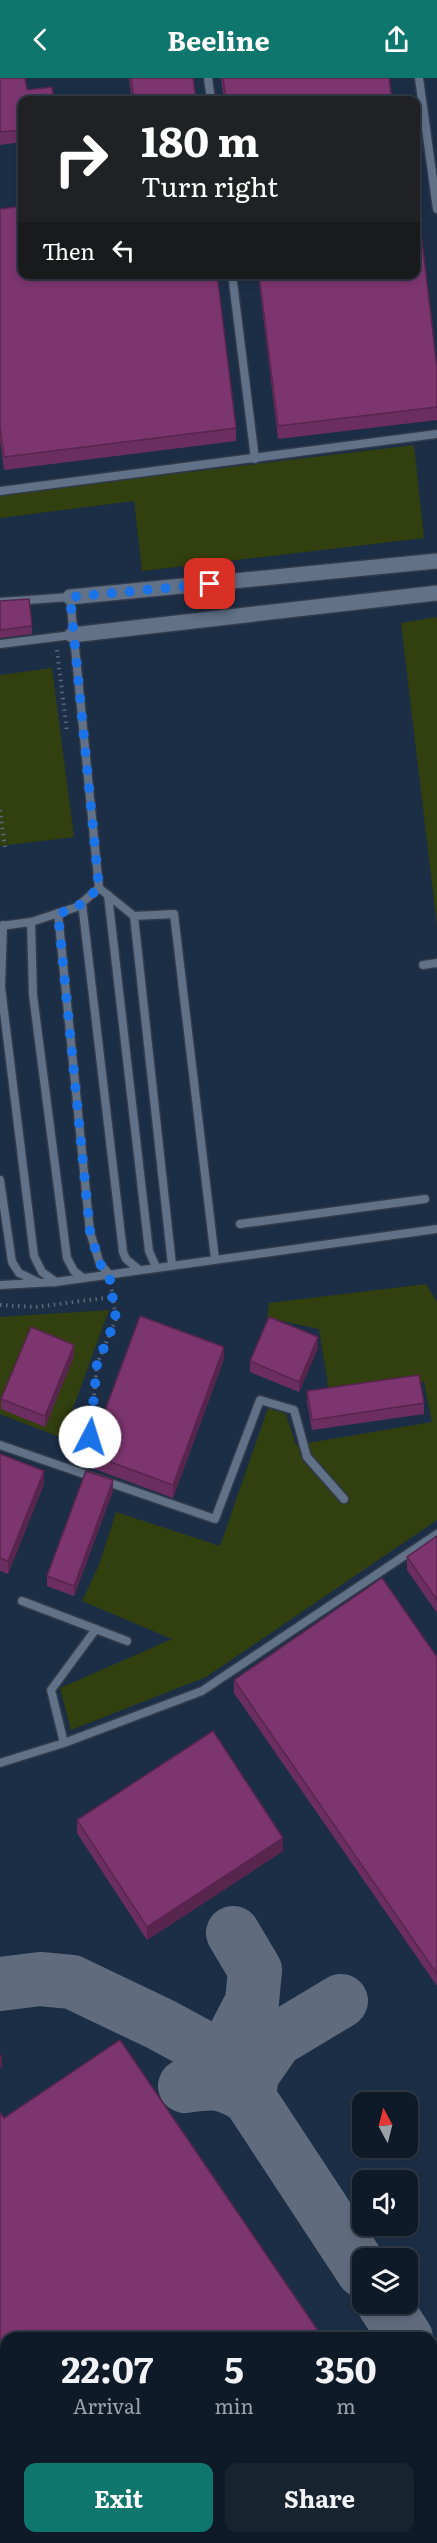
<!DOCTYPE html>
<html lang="en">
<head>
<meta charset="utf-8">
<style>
	:root { --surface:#0f1a28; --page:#182330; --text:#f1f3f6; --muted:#9ba1a8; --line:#2f3845; --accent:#0f766e }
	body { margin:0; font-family:Literata,serif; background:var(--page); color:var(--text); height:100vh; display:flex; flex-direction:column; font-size:22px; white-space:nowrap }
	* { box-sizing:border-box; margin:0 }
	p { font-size:20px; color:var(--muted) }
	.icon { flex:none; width:33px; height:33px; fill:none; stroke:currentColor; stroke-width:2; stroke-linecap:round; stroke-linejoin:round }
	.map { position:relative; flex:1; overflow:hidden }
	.panel { position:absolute; left:0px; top:2254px; width:438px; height:212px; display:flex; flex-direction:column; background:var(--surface); border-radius:18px 18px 0 0; box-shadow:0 3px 9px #0003,0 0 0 2px var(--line) }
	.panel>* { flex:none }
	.banner { position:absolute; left:18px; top:18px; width:402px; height:183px; border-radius:12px; box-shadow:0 3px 9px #0003,0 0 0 2px var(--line); background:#202124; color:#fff; overflow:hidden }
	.needle { width:39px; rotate:353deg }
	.controls { position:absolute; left:352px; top:2014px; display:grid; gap:12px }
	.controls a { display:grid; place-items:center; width:66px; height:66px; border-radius:12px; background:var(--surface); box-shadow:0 3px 9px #0003,0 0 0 2px var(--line); font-size:30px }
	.pin { position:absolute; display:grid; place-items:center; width:51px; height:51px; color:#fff; margin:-26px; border-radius:12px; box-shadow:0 3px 9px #0006 }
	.me { position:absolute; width:66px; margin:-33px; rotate:5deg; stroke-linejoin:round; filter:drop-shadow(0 0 4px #0008) }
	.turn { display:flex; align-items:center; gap:21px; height:126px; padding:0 24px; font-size:27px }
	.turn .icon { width:78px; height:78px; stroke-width:2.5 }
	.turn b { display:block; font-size:42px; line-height:51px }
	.then { display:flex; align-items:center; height:57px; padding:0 24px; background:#0003; gap:12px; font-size:22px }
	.eta { display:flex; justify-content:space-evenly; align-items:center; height:102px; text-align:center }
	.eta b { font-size:36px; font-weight:700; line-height:42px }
	.action { display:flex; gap:12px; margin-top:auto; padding:12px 24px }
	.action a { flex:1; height:69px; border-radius:12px; background:var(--accent); color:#fff; font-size:24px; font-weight:700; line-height:69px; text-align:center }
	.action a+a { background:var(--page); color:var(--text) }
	header { display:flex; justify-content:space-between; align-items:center; height:78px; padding:0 24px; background:var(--accent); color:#fff; font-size:27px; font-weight:700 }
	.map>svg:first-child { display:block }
	.built { fill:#1c2e46; fill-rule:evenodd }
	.green { fill:#323f0e }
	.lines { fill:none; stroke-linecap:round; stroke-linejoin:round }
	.taxiway { stroke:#606c7e; stroke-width:54 }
	.service-casing { stroke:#323b4b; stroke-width:11 }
	.minor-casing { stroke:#323b4b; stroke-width:18 }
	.path { stroke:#5c687a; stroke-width:4; stroke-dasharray:1.5 4.5; stroke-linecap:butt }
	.service { stroke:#607188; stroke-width:8 }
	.minor { stroke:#607188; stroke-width:15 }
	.wall { fill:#6c2e60 }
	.shaded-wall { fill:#58254e }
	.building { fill:#7d3570; stroke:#58254e; stroke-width:1.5 }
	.route { stroke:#1a73e8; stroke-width:10; stroke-dasharray:0 18 }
</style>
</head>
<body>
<header><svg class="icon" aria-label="back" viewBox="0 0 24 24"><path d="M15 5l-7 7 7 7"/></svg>Beeline<svg class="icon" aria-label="share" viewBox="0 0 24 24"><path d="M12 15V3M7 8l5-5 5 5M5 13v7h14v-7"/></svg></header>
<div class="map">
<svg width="437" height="2465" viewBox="0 0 437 2465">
	<rect width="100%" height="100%" fill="#142236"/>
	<path class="built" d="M0 0H437V2465H0ZM22 22H416V196H22ZM363 2025H408V2070H363ZM363 2103H408V2148H363ZM363 2181H408V2226H363ZM6 2260H432V2460H6Z"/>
	<path class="green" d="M414 367 424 460 142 493 134 423 0 440V417Z
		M437 539V848L401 545Z
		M52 590 74 759 0 768V597Z
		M426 1206 437 1224V1442L206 1599 71 1652 60 1610 172 1561 82 1523 99 1487 116 1434 220 1468 268 1330 286 1336 296 1367 432 1344 424 1304 329 1313 319 1251 267 1240 269 1225Z
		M109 1232 62 1360 0 1336V1239Z"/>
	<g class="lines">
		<path class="taxiway" d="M0 1906 40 1901 72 1904 160 1946 223 1980 363 2193
			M223 1980 252 1924 255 1892 233 1855
			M185 2008C213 2004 224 2003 248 2019
			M248 2019 253 1995 276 1962 341 1923
			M384 2226 406 2260
			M432 2303 437 2316"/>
		<g class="service-casing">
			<path id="service" d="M208 0 211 22
				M419 0 437 131
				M232 196 255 381
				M0 413 437 356
				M0 524 70 519 99 810 134 838 172 1187
				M0 566 72 557
				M108 817 149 1173 156 1189
				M82 825 123 1174 126 1181 138 1191
				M58 835 90 1154 100 1186 109 1196
				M134 838 174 836 215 1181
				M31 844 33 917 67 1180 74 1193 83 1200
				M3 847 1 909 34 1178 42 1194 56 1204
				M0 848 31 844 77 829 99 810
				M423 887 437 885
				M0 1102 12 1184 19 1195 38 1204
				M240 1146 425 1121
				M0 1207 56 1204 437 1151
				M0 1367 215 1441 260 1322 294 1332 307 1379 344 1421
				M22 1523 127 1563
				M64 1665 51 1612 96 1551
				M0 1685 64 1665 202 1613 437 1456
				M380 2465 388 2460"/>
		</g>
		<g class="minor-casing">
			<path id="minor" d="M70 519 437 483
				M72 557 437 515"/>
		</g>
		<path class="path" d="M57 572 67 654
			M0 732 5 769
			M0 1227 35 1229 113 1219
			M81 1381 90 1359 97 1286 116 1241 111 1208"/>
		<use href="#service" class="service"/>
		<use href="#minor" class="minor"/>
	</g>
	<path class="wall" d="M0 0 22 22V64L0 67Z
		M129 0H193L196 22H132Z
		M221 0H389L392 22H224Z
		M0 131 236 350V363L4 392 0 362Z
		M258 196H416L437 290V342L278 361Z
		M0 523 32 548V556L0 560Z
		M318 1270 299 1314 250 1294V1283Z
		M74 1278 45 1349 1 1331V1321Z
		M224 1281 173 1420 89 1389V1376Z
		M307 1313 424 1325V1336L312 1352 307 1324Z
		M0 1376 44 1406 8 1496 0 1493Z
		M113 1413 74 1518 47 1508V1498Z
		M437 1458V1535L407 1492V1479Z
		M437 1579V1908L234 1615V1602Z
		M77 1742 283 1773 147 1862 77 1755Z
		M0 2035 6 2260V2459L0 2450Z
		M6 2460H310L313 2465H10Z"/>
	<path class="shaded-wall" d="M318 1259V1270L299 1314V1304Z
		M74 1267V1278L45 1349V1338Z
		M224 1269V1281L173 1420V1407Z
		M44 1393V1406L8 1496V1483Z
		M113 1402V1413L74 1518V1508Z
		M283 1760V1773L147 1862V1849Z
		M2 1976V1989L0 1990V1978Z"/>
	<path class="building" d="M0 0H25L27 12 52 9 54 22H22V52L0 54Z
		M131 0H193L196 22H134Z
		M223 0H389L392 22H226Z
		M416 111 437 290V329L278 348 259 196H416Z
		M22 128V196H217L236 350 4 379 0 349V131Z
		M29 521 32 548 0 552V523Z
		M140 1238 224 1269 173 1407 89 1376Z
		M269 1239 318 1259 299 1304 250 1283Z
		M31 1249 74 1267 45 1338 1 1321Z
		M419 1297 424 1325 312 1342 307 1313Z
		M0 1376 44 1393 8 1483 0 1480Z
		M86 1393 113 1402 74 1508 47 1498Z
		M437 1458V1522L407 1479Z
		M382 1500 437 1579V1896L234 1602Z
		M213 1653 283 1760 147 1849 77 1742Z
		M120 1962 323 2260H6V2446L0 2437V2035L4 2040Z
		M15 2460H310L313 2465H18Z"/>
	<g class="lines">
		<path class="route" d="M90 1359 97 1286 116 1241 109 1196 100 1186 90 1154 58 836 77 829 99 810 70 519 210 506"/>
	</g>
</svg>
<div class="controls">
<a><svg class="needle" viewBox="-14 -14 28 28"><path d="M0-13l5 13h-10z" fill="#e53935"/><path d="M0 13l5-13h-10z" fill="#9ba1a8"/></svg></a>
<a><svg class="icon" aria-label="sound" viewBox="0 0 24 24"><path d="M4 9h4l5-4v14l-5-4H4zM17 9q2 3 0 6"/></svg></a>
<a><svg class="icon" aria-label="layers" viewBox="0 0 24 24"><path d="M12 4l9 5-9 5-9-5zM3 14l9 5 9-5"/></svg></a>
</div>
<div class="pin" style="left:210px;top:506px;background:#d93025"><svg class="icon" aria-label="arrive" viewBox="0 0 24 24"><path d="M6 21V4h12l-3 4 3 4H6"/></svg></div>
<svg class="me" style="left:90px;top:1359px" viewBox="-20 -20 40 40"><circle r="19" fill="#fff"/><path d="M0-13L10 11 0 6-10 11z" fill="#1a73e8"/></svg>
<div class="banner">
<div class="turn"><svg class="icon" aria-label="right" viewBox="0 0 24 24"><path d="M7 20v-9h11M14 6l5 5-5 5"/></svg><div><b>180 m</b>Turn right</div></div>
<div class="then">Then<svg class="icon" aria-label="left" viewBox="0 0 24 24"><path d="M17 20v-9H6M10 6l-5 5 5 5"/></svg></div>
</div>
<section class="panel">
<div class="eta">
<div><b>22:07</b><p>Arrival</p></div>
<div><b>5</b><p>min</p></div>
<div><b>350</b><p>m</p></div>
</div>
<div class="action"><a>Exit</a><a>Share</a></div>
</section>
</div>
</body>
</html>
